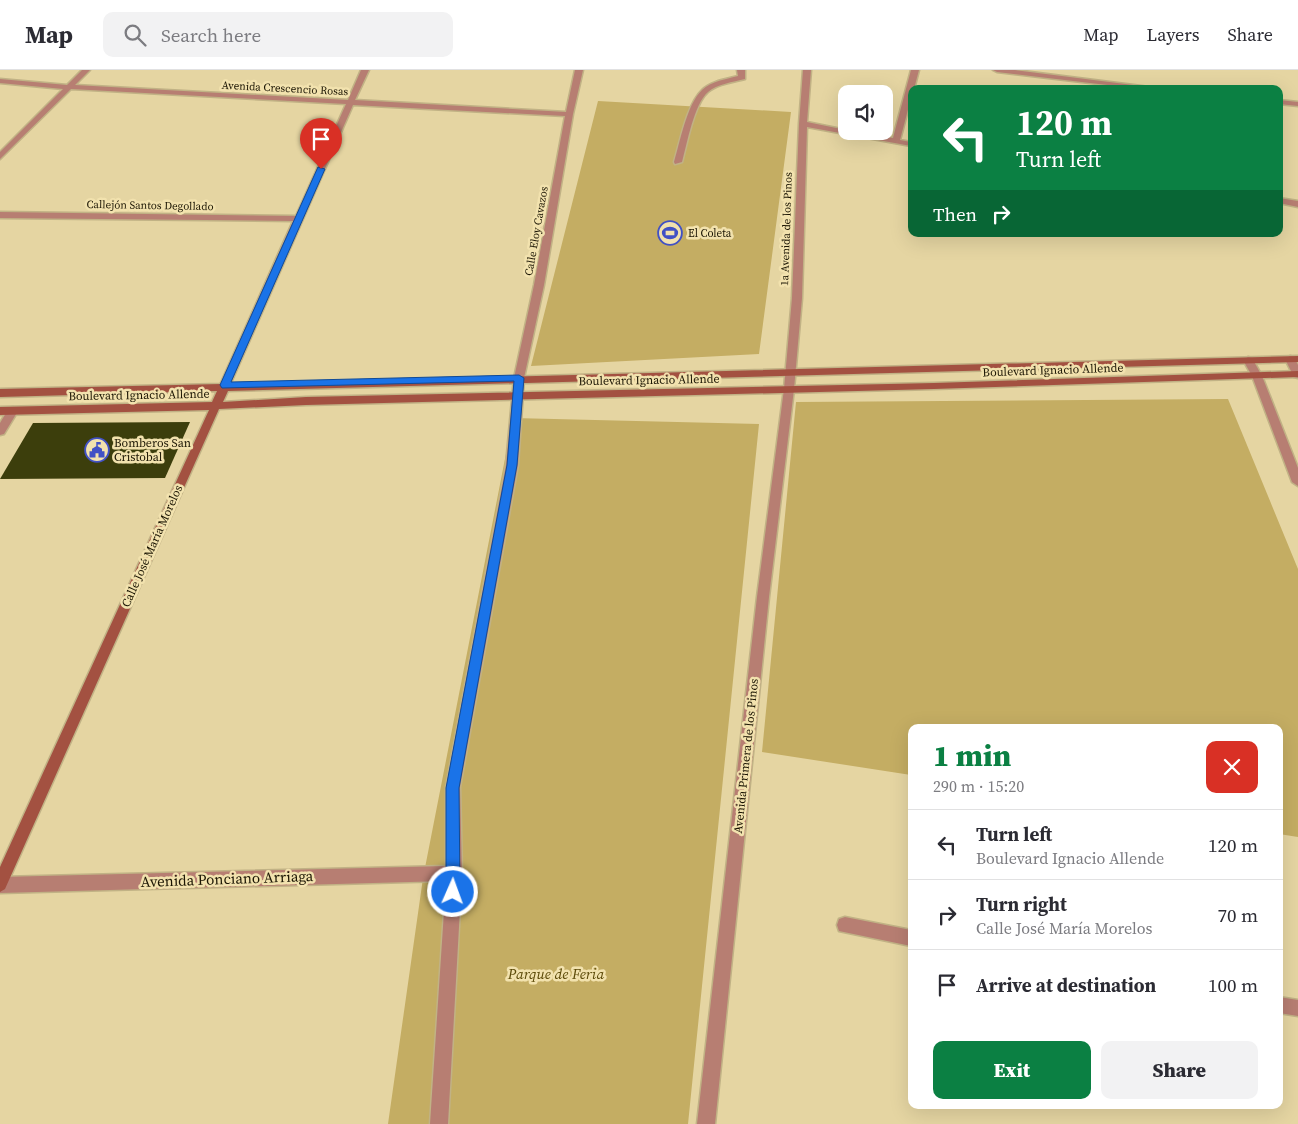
<!DOCTYPE html>
<html lang="en">
<head>
<meta charset="utf-8">
<style>
	:root { --surface:#fff; --page:#f2f2f3; --text:#2b2b33; --muted:#7c7c81; --line:#e1e1e2; --accent:#0b8043 }
	body { margin:0; font-family:"Source Serif 4",serif; background:var(--page); color:var(--text); height:100vh; display:flex; flex-direction:column; font-size:19px; white-space:nowrap }
	* { box-sizing:border-box; margin:0 }
	p { font-size:16px; color:var(--muted) }
	.icon { flex:none; width:28px; height:28px; fill:none; stroke:currentColor; stroke-width:2; stroke-linecap:round; stroke-linejoin:round }
	.map { position:relative; flex:1; overflow:hidden }
	.drawer { position:absolute; left:908px; top:654px; width:375px; height:385px; display:flex; flex-direction:column; background:var(--surface); border-radius:10px; box-shadow:0 5px 20px #0002 }
	.drawer>* { flex:none }
	.guide { position:absolute; left:908px; top:15px; width:375px; height:152px; border-radius:10px; box-shadow:0 5px 20px #0002; background:#0b8043; color:#fff; overflow:hidden }
	.tools { position:absolute; left:838px; top:15px; display:grid; gap:10px }
	.tools a { display:grid; place-items:center; width:55px; height:55px; border-radius:10px; background:var(--surface); box-shadow:0 5px 20px #0002; font-size:25px }
	.pin { position:absolute; display:grid; place-items:center; width:42px; height:42px; color:#fff; margin:-51px -21px; border-radius:50% 50% 50% 0; rotate:-45deg; box-shadow:0 0 5px #0007 }
	.pin .icon { rotate:45deg }
	.me { position:absolute; width:55px; margin:-28px; rotate:2deg; stroke-linejoin:round; filter:drop-shadow(0 0 4px #0008) }
	.turn { display:flex; align-items:center; gap:18px; height:105px; padding:0 25px; font-size:22px }
	.turn .icon { width:65px; height:65px; stroke-width:2.5 }
	.turn b { display:block; font-size:35px; line-height:42px }
	.then { display:flex; align-items:center; height:48px; padding:0 25px; background:#0003; gap:10px; font-size:19px }
	.round { display:grid; place-items:center; flex:none; width:52px; height:52px; border-radius:10px; background:var(--page) }
	.overview { display:flex; align-items:center; justify-content:space-between; height:85px; padding:0 25px }
	h1 { font-size:30px; font-weight:800; line-height:38px; color:var(--accent) }
	.action { display:flex; gap:10px; margin-top:auto; padding:10px 25px }
	.action a { flex:1; height:58px; border-radius:10px; background:var(--accent); color:#fff; font-size:20px; font-weight:800; line-height:58px; text-align:center }
	.action a+a { background:var(--page); color:var(--text) }
	ul { padding:0; list-style:none }
	li { display:flex; align-items:center; gap:15px; height:70px; padding:0 25px; border-top:1px solid var(--line) }
	li div { flex:1 }
	li b { display:block; font-size:19px }
	li em { font-style:normal }
	header { display:flex; align-items:center; gap:30px; box-sizing:border-box; height:70px; padding:0 25px; background:var(--surface); border-bottom:1px solid var(--line) }
	header strong { font-size:24px }
	nav { display:flex; gap:28px; margin-inline-start:auto; font-size:18px }
	.search { width:350px; height:45px; background:var(--page); display:flex; align-items:center; gap:12px; box-sizing:border-box; padding:0 18px; border-radius:10px; color:var(--muted); font-size:19px }
	.map>svg:first-child { display:block }
	.green { fill:#c4ad63 }
	.building { fill:#3c3e0c }
	.lines { fill:none; stroke-linecap:round; stroke-linejoin:round }
	.lane-casing { stroke:#c1b285; stroke-width:3 }
	.street-casing { stroke:#c1b285; stroke-width:3 }
	.secondary-casing { stroke:#c1b285; stroke-width:3 }
	.lane { fill:#b77e72; fill-rule:evenodd }
	.street { fill:#b77e72; fill-rule:evenodd }
	.secondary { fill:#a35141; fill-rule:evenodd }
	.route { fill:#1a73e8; stroke:#114b97 }
	.labels { text-anchor:middle; stroke-width:5; stroke-linejoin:round; paint-order:stroke }
	.far-street-label { font-size:11px; fill:#1b1503; stroke:#f2e2ae }
	.far-poi-label { font-size:11px; fill:#1b1503; stroke:#f2e2ae; text-anchor:start }
	.street-label { font-size:12px; fill:#1b1503; stroke:#f2e2ae }
	.poi-label { font-size:12px; fill:#1b1503; stroke:#f2e2ae; text-anchor:start }
	.near-street-label { font-size:15px; fill:#1b1503; stroke:#f2e2ae }
	.near-park-label { font-size:15px; font-style:italic; fill:#5c4a08; stroke:#f2e2ae }
</style>
</head>
<body>
<header>
<strong>Map</strong>
<div class="search"><svg class="icon" aria-label="search" viewBox="0 0 24 24"><circle cx="10" cy="10" r="6"/><path d="M15 15l6 6"/></svg>Search here</div>
<nav><a>Map</a><a>Layers</a><a>Share</a></nav>
</header>
<div class="map">
<svg width="1298" height="1054" viewBox="0 0 1298 1054">
	<rect width="100%" height="100%" fill="#e5d5a2"/>
	<path class="green" d="M598 31 791 42 759 284 531 296Z
		M1228 329 1298 499V767L1279 764V658H911V705L762 682 796 332Z
		M513 348 759 354 688 1054H388L423 808Z"/>
	<path class="building" d="M190 352 165 408 0 409 33 353Z"/>
	<g class="lines">
		<g class="lane-casing">
			<path id="lane" d="M737 0H745V9C733 12 717 14 708 22 694 34 687 74 682 92L675 94 674 92C680 72 687 34 702 20 711 11 727 9 738 6Z"/>
		</g>
		<g class="street-casing">
			<path id="street" d="M82 0H90L75 15 348 30 361 0H369L355 30 566 42 575 0H583L573 44 544 215 524 308 518 395 460 717 462 803 448 1054H430L446 811 0 823V807L446 796V717L506 395 514 308 534 215 565 46 353 35 230 315 225 318 220 315 293 151 0 148V142L296 146 346 34 71 19 0 89V82L63 19 0 13V9L67 15Z
				M803 0H811L807 52 846 60V61L893 68 911 0H919L914 19H911V28L900 70 911 72V76L807 57 802 228 794 319 769 527 715 1054H697L757 527 784 319 792 228 799 54Z
				M993 0H1015L1165 19H1141L997 2Z
				M1279 30 1298 32V36L1279 34Z
				M1279 128 1298 131V137L1279 133Z
				M1290 286 1294 287 1298 295V308L1294 307 1285 289Z
				M1248 287 1252 288 1262 306 1298 398V416L1292 412 1252 306 1243 290Z
				M13 337 18 341 4 364 0 365V353L9 338Z
				M845 847 911 860V876L839 861 837 855 839 849Z
				M1279 927 1298 930V946L1279 943Z"/>
		</g>
		<g class="secondary-casing">
			<path id="secondary" d="M1298 286V292L228 321 223 332 306 327 934 313 1298 301V307L934 319 306 335 219 339 5 819 0 822V797L209 340 0 345V337L212 332 217 321 0 327V319L221 314 225 312 229 314Z"/>
		</g>
		<use href="#lane" class="lane"/>
		<use href="#street" class="street"/>
		<use href="#secondary" class="secondary"/>
	</g>
	<path class="route" d="M318 97 325 99 231 312 519 305 524 308 517 395 459 718 460 822 458 827 453 829 448 827 446 822V718L507 395 514 311 222 318 220 315Z"/>
	<defs>
		<g id="stadium-ring" transform="scale(1.25)"><circle r="9.5" fill="#f2e2ae" stroke="#4151c5" stroke-width="1.5"/><path d="M0-5a6.5 5 0 1 0 0 10a6.5 5 0 1 0 0-10ZM-3.5-1.8h7v3.6h-7Z" fill="#4151c5"/></g>
		<g id="civic-ring" transform="scale(1.25)"><circle r="9.5" fill="#f2e2ae" stroke="#4151c5" stroke-width="1.5"/><path d="M-.6-6.5H3V-4.5H.6V-3L4-1V1h2V6H-6V1h2V-1L-.6-3ZM-1.2 2.5V6h2.4V2.5Z" fill="#4151c5"/></g>
	</defs>
	<g fill-rule="evenodd">
		<use href="#stadium-ring" x="670" y="163"/>
		<use href="#civic-ring" x="97" y="380"/>
	</g>
	<g class="labels">
		<g class="far-street-label">
			<text transform="translate(285 18) rotate(3)" y="4">Avenida Crescencio Rosas</text>
			<text transform="translate(150 135) rotate(1)" y="4">Callejón Santos Degollado</text>
			<text transform="translate(786 159) rotate(-88)" y="4">1a Avenida de los Pinos</text>
			<text transform="translate(536 161) rotate(-80)" y="4">Calle Eloy Cavazos</text>
		</g>
		<g class="far-poi-label">
			<text x="688" y="167">El Coleta</text>
		</g>
		<g class="street-label">
			<text transform="translate(1053 300) rotate(-2)" y="4">Boulevard Ignacio Allende</text>
			<text transform="translate(649 310) rotate(-1)" y="4">Boulevard Ignacio Allende</text>
			<text transform="translate(139 325) rotate(-1)" y="4">Boulevard Ignacio Allende</text>
			<text transform="translate(152 476) rotate(-66)" y="4">Calle José María Morelos</text>
			<text transform="translate(746 686) rotate(-84)" y="4">Avenida Primera de los Pinos</text>
		</g>
		<g class="poi-label">
			<text x="114" y="377">Bomberos San<tspan x="114" dy="14">Cristobal</tspan></text>
		</g>
		<g class="near-street-label">
			<text transform="translate(227 809) rotate(-2)" y="5">Avenida Ponciano Arriaga</text>
		</g>
		<g class="near-park-label">
			<text x="556" y="909">Parque de Feria</text>
		</g>
	</g>
</svg>
<div class="tools">
<a><svg class="icon" aria-label="sound" viewBox="0 0 24 24"><path d="M4 9h4l5-4v14l-5-4H4zM17 9q2 3 0 6"/></svg></a>
</div>
<div class="pin" style="left:321px;top:99px;background:#d93025"><svg class="icon" aria-label="arrive" viewBox="0 0 24 24"><path d="M6 21V4h12l-3 4 3 4H6"/></svg></div>
<svg class="me" style="left:453px;top:822px" viewBox="-20 -20 40 40"><circle r="17" fill="#1a73e8" stroke="#fff" stroke-width="3"/><path d="M0-11L8 9 0 5-8 9z" fill="#fff"/></svg>
<div class="guide">
<div class="turn"><svg class="icon" aria-label="left" viewBox="0 0 24 24"><path d="M17 20v-9H6M10 6l-5 5 5 5"/></svg><div><b>120 m</b>Turn left</div></div>
<div class="then">Then<svg class="icon" aria-label="right" viewBox="0 0 24 24"><path d="M7 20v-9h11M14 6l5 5-5 5"/></svg></div>
</div>
<section class="drawer">
<div class="overview"><div><h1>1 min</h1><p>290 m · 15:20</p></div><a class="round" style="background:#d93025;color:#fff"><svg class="icon" aria-label="close" viewBox="0 0 24 24"><path d="M6 6l12 12M18 6L6 18"/></svg></a></div>
<ul>
<li><svg class="icon" aria-label="left" viewBox="0 0 24 24"><path d="M17 20v-9H6M10 6l-5 5 5 5"/></svg><div><b>Turn left</b><p>Boulevard Ignacio Allende</p></div><em>120 m</em></li>
<li><svg class="icon" aria-label="right" viewBox="0 0 24 24"><path d="M7 20v-9h11M14 6l5 5-5 5"/></svg><div><b>Turn right</b><p>Calle José María Morelos</p></div><em>70 m</em></li>
<li><svg class="icon" aria-label="arrive" viewBox="0 0 24 24"><path d="M6 21V4h12l-3 4 3 4H6"/></svg><div><b>Arrive at destination</b></div><em>100 m</em></li>
</ul>
<div class="action"><a>Exit</a><a>Share</a></div>
</section>
</div>
</body>
</html>
